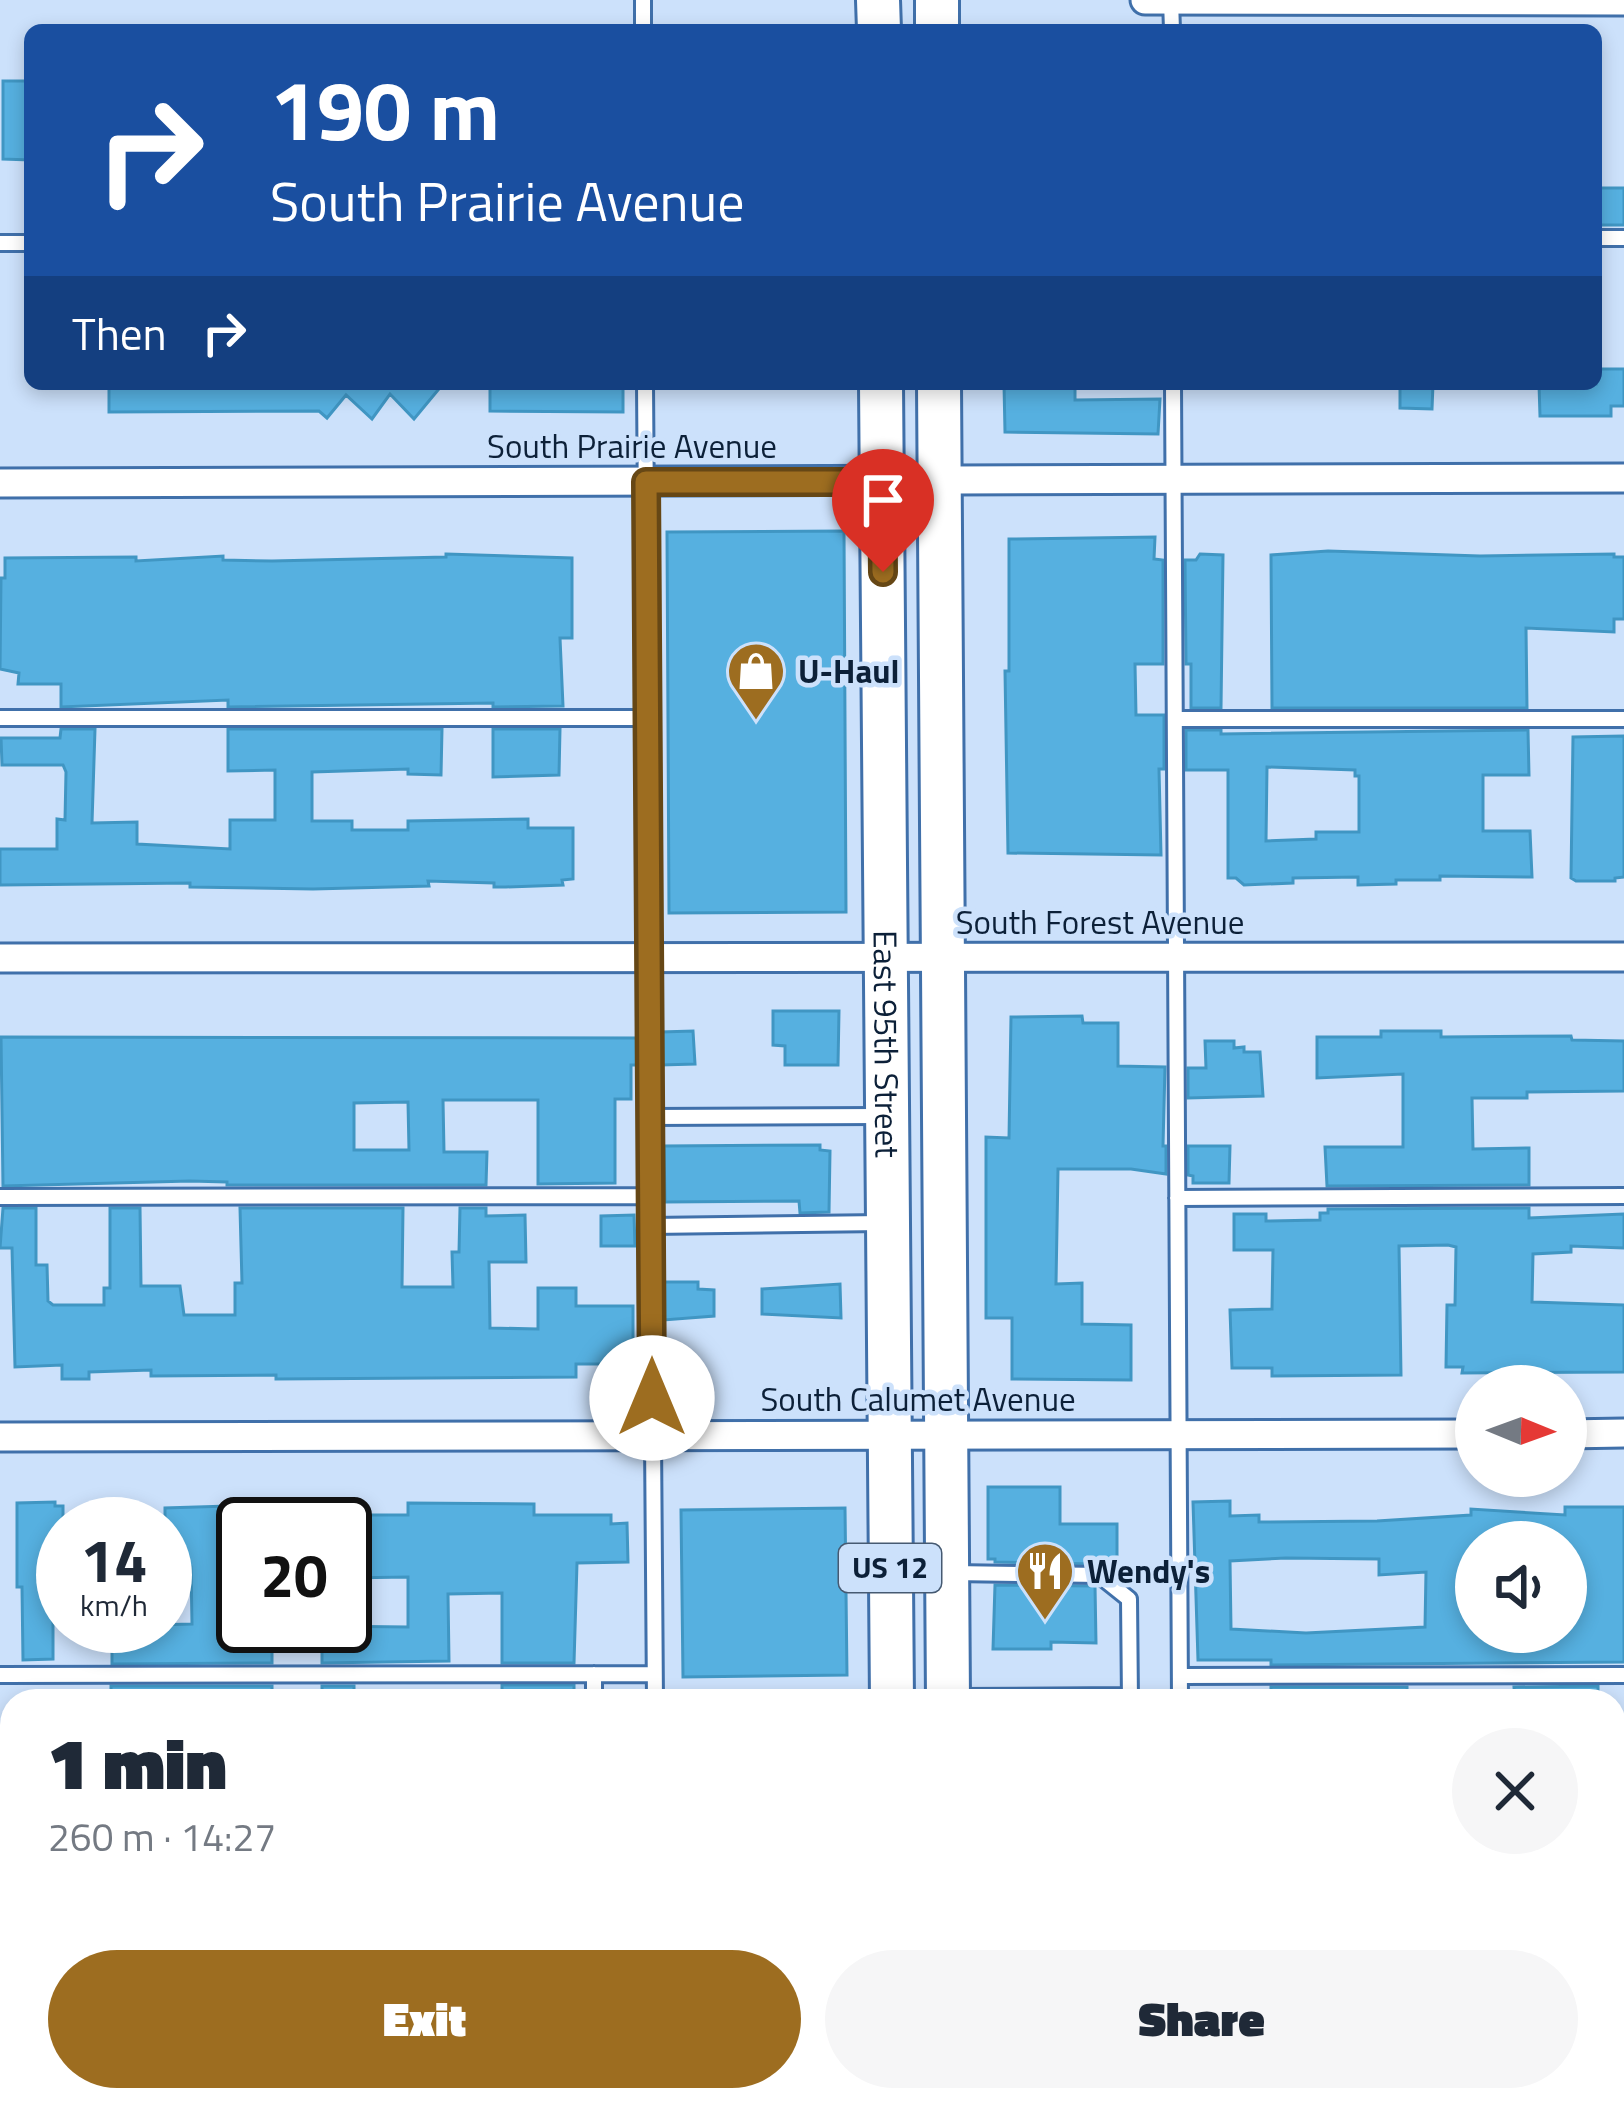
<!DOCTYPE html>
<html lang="en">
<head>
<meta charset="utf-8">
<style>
	:root { --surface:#fff; --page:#f6f6f7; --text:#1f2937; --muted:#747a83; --accent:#9d6d20 }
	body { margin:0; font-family:"Titillium Web",sans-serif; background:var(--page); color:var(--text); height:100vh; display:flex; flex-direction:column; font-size:45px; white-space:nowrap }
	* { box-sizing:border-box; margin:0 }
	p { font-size:39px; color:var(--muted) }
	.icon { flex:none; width:66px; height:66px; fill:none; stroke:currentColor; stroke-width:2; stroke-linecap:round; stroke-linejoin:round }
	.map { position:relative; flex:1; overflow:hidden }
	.panel { position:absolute; left:0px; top:1689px; width:1626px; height:423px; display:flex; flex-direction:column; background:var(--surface); border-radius:36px 36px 0 0; box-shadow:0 6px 18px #0003 }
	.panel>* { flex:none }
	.hud { position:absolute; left:24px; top:24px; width:1578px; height:366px; border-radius:18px; box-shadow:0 6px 18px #0003; background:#1a4fa0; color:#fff; overflow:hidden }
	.needle { width:78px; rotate:91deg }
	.tools { position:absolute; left:1455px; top:1365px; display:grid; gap:24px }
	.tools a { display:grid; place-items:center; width:132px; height:132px; border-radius:50%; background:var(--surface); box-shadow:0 6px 18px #0003; font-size:60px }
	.speed { position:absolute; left:36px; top:1497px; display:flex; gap:24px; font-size:60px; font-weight:700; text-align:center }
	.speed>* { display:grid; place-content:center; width:156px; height:156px; border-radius:50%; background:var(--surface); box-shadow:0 6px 18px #0003; line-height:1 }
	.speed small { font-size:30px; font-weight:400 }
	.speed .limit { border:6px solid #111; border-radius:18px; background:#fff; color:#111 }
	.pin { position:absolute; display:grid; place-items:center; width:102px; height:102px; color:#fff; margin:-123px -51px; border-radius:50% 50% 50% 0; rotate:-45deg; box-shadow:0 0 12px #0007 }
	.pin .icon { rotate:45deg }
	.me { position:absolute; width:132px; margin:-66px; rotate:0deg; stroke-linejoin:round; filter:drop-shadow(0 0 9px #0008) }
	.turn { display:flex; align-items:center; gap:42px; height:252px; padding:0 48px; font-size:54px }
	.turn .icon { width:156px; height:156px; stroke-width:2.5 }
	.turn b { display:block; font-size:84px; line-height:102px }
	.then { display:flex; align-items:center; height:114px; padding:0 48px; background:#0003; gap:24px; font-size:45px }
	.round { display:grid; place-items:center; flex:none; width:126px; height:126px; border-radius:63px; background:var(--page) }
	.head { display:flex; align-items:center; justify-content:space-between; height:204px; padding:0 48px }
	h1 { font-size:72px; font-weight:800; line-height:90px }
	.button { display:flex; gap:24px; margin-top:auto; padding:24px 48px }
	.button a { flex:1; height:138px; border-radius:72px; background:var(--accent); color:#fff; font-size:48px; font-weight:800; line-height:138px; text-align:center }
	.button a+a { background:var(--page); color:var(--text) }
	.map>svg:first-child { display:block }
	.building { fill:#56b0e0; stroke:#4096c3; stroke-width:3; fill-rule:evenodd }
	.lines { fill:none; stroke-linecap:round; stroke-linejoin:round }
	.lane-casing { stroke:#4070aa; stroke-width:20 }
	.street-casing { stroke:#4070aa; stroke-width:33 }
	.secondary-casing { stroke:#4070aa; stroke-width:45 }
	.primary-casing { stroke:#4070aa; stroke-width:48 }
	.lane { stroke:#fff; stroke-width:14 }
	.street { stroke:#fff; stroke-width:27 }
	.secondary { stroke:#fff; stroke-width:39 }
	.primary { stroke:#fff; stroke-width:42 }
	.route-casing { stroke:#664715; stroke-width:30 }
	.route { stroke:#9d6d20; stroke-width:21 }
	.labels { text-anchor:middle; stroke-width:9; stroke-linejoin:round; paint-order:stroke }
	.shield { fill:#cce1fb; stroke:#465a72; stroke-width:3 }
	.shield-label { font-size:30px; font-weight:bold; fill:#0c2038 }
	.street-label { font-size:33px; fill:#0c2038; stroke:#cce1fb }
	.poi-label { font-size:33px; font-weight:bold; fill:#0c2038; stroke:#cce1fb; text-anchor:start }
</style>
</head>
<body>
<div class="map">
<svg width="1624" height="2110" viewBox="0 0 1624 2110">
	<rect width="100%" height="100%" fill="#cce1fb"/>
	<path class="building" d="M3 81H30V160L3 159Z
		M1596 188H1624V225H1596Z
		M1596 369H1624V406H1611V416H1540L1539 384H1596Z
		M109 384H443L414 419 390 394 372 419 346 395 327 418 319 411 109 412Z
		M490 384H623V412L490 411Z
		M1004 384H1075V400L1160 399 1158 434 1005 432Z
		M1400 384H1433L1432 409 1400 408Z
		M844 531 846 912 669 913 667 532Z
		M1155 537 1154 559 1163 560V664H1135L1136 715H1164V769H1159L1161 855 1008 853 1005 671H1009V539Z
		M1328 551 1480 556 1614 554V557H1624V619H1614V632L1526 628 1527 708H1272L1271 555Z
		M446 554 572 558V638H560L563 706 493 707V703L228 707V700L61 707V684H18L19 673 0 669 1 578H5V558L136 557V561L223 556V560L272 561 446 557Z
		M1200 554 1223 555 1221 708H1191V664H1186L1185 560H1196Z
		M61 729H95L92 823 137 822V844L230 849V820H275V770L228 771V729H442L441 775 408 774V769L312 772V821H352V830H408V821L528 819V828H573V879L562 880 563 885 506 887H494V883L428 881 429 886 313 889 190 887V883L0 885V849H57V819L65 820 66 772 63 765H2L1 738H60Z
		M493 729H560L559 775 493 777Z
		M1186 730H1221V734L1528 730 1529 775H1483V831H1530L1532 877 1440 876V880H1396V884L1358 885V877L1293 878V883L1244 885 1236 878H1228V770H1186ZM1267 767 1355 770V776H1359V832H1316V839L1266 841Z
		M1624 736V877L1615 878V881H1576L1571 878 1573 737Z
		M773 1011H839L838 1065H785V1046L773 1045Z
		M1082 1016 1083 1023H1118V1066L1165 1067 1163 1146H1166V1174L1131 1169H1058L1056 1284 1082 1283V1324L1131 1325V1380L1012 1379V1318H986V1137L1009 1138 1011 1017Z
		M693 1031 695 1064 661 1065V1032Z
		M1381 1031H1441V1037L1571 1036 1572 1040 1624 1041V1091L1527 1092V1098H1472L1473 1149 1529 1148V1185L1327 1186 1325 1147H1403V1074L1317 1078V1037H1381Z
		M1 1037 639 1038V1065H631V1099H615V1183L538 1184V1100H443L444 1152H487L486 1185H227V1182L190 1181 3 1186ZM408 1102 409 1150H354V1103Z
		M1205 1041H1234V1048L1244 1047V1052H1260L1263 1096 1188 1098V1068H1206Z
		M820 1145V1150L830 1151 829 1212 800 1213 799 1201 665 1202 664 1146Z
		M1188 1146H1230L1229 1183H1193V1176L1188 1175Z
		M3 1208H36V1265H47L48 1301 53 1305H104V1288H110V1208H140L141 1286H180L184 1315H235V1283H242L240 1208H403L402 1287H453L452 1252H459L460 1208H486V1216L525 1215 526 1262H489L490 1328 538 1329V1288H576V1306H633V1364H576V1377L276 1379V1375L151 1376V1370L89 1372V1379H62V1365L15 1367 12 1248H0Z
		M1529 1208V1218L1624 1214V1248L1571 1246V1252L1533 1254 1532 1302 1624 1305V1372L1462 1373 1463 1367H1446L1447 1305H1455L1456 1247 1448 1245 1399 1246 1401 1375 1272 1376V1368H1232L1230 1310 1272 1309 1273 1250H1234V1214H1266V1221L1320 1220V1213H1328V1209Z
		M634 1215 635 1246H601V1216Z
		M664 1282H698V1289L714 1290V1316L664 1320Z
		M840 1284 841 1318 762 1314V1289Z
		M988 1487H1060V1524H1117V1559H1096V1564L995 1562V1559H988Z
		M1230 1501V1516L1259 1515V1522L1377 1521 1471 1515V1509L1565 1515V1507H1624V1662L1271 1665V1660H1198L1193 1502ZM1476 1542H1566V1632H1476ZM1286 1558 1379 1559V1575L1426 1572 1425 1627 1306 1633 1231 1629 1230 1561Z
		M55 1502V1506H63V1613H53V1659L23 1660 22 1587H17V1503Z
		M408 1503 534 1504V1515H611V1524L627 1523 628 1562 577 1563 574 1663H502V1593L448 1594 449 1661 322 1663V1626L408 1627V1577L345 1578V1515H408Z
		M228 1506 229 1513 243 1512V1626H272V1663L112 1664V1626L192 1624 191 1567H165V1508Z
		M845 1508 847 1675 683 1677 681 1510Z
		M995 1585 1095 1586 1096 1643 1051 1642V1649H993Z
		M502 1685H574V1701H502Z
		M111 1686H272V1701H111Z
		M322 1686H354V1701H322Z
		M1598 1686V1701H1515L1514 1687Z
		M1271 1687H1407V1701H1271Z"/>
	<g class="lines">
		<g class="lane-casing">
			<path id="lane" d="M643 0V30
				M1171 0 1172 30
				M1596 238H1624
				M0 243H30
				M645 384 655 1701
				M1173 384 1180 1701
				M0 718H648
				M1175 719H1624
				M650 1117 879 1116
				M0 1197 651 1196
				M1177 1198 1624 1196
				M651 1226 883 1223
				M952 1573 1099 1575 1129 1599 1130 1701
				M594 1674V1701
				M0 1675 654 1674
				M1180 1676 1624 1675
				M955 1697 1130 1696
				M1182 2100V2110
				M955 2103 1115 2105 1120 2100"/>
		</g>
		<g class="street-casing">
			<path id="street" d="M1145 0 1624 1
				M0 483 1624 478
				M0 958 1624 957
				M1566 1434 1624 1433
				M0 1437 1476 1434"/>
		</g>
		<g class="secondary-casing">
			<path id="secondary" d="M1614 1915H1624
				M0 1919H12"/>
		</g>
		<g class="primary-casing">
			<g id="primary">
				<path d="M878 0 879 30"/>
				<path d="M937 0V30"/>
				<path id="s1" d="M881 384 892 1701"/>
				<path d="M939 384 948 1701"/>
				<path d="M893 2100V2110"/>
				<path d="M950 2100V2110"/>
			</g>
		</g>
		<use href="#lane" class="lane"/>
		<use href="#street" class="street"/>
		<use href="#secondary" class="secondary"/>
		<use href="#primary" class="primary"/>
	</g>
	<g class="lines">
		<g class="route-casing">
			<path id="route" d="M652 1398 646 482H882L883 572"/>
		</g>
		<use href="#route" class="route"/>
	</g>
	<defs>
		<g id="shop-pin" transform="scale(3)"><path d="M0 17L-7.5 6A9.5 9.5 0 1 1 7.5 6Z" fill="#9d6d20" stroke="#cce1fb"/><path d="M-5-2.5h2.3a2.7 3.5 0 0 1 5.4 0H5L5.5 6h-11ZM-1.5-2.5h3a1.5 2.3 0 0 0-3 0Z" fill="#fff"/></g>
		<g id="restaurant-pin" transform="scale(3)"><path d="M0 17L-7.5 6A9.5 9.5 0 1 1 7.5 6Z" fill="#9d6d20" stroke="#cce1fb"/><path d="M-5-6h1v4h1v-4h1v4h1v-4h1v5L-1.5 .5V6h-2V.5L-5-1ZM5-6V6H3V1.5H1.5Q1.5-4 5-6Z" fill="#fff"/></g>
	</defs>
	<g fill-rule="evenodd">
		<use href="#shop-pin" x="756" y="671"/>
		<use href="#restaurant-pin" x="1045" y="1571"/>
	</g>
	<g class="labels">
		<rect class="shield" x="839" y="1544" width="102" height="48" rx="9"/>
		<g class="shield-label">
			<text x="890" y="1578">US 12</text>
		</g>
		<g class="street-label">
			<text x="632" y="458">South Prairie Avenue</text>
			<text x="1100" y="934">South Forest Avenue</text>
			<text dy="12" stroke="none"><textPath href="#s1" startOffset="660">East 95th Street</textPath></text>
			<text x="918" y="1411">South Calumet Avenue</text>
		</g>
		<g class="poi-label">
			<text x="798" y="683">U-Haul</text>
			<text x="1087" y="1583">Wendy's</text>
		</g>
	</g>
</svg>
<div class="tools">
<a><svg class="needle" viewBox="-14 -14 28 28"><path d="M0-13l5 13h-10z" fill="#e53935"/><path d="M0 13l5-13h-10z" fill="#747a83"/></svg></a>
<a><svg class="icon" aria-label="sound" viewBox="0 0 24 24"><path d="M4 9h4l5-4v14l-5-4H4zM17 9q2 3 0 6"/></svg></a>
</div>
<div class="speed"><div>14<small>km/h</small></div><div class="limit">20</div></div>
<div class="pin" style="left:883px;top:572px;background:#d93025"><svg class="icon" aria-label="arrive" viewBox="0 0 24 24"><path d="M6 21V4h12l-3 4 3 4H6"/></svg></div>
<svg class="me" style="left:652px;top:1398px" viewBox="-20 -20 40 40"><circle r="19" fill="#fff"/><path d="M0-13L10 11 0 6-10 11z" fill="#9d6d20"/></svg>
<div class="hud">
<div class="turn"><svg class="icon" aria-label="right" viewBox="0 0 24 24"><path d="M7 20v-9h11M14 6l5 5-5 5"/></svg><div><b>190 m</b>South Prairie Avenue</div></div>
<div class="then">Then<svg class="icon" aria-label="right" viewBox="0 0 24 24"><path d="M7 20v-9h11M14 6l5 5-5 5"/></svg></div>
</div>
<section class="panel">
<div class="head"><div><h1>1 min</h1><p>260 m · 14:27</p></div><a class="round"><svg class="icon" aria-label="close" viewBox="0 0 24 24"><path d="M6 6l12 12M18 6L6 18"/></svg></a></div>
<div class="button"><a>Exit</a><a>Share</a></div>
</section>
</div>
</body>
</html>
